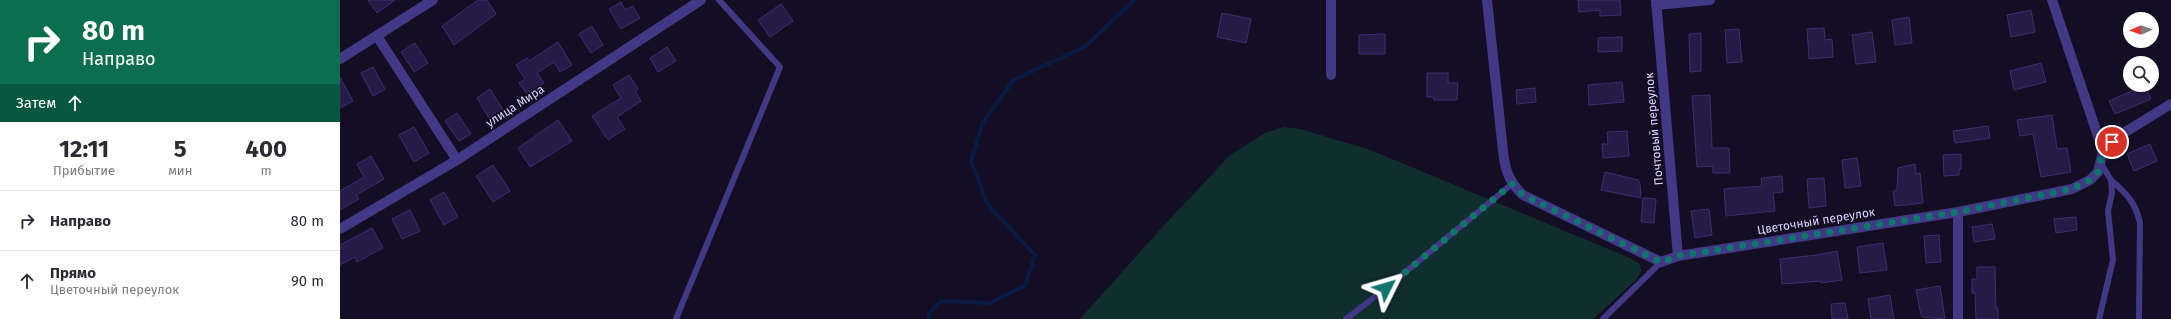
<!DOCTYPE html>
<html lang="ru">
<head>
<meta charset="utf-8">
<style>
	:root { --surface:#fff; --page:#f2f2f3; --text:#2b2b33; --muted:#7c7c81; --line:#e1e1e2 }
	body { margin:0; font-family:"Fira Sans",sans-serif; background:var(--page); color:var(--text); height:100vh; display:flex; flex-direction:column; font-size:15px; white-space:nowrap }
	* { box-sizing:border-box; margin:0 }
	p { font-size:13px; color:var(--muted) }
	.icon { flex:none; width:22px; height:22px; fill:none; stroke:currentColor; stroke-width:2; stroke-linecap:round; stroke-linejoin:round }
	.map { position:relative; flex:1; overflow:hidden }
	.sheet { display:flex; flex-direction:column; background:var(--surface); width:340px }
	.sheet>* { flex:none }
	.banner { background:#0b6e4f; color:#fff; overflow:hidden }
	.needle { width:26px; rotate:268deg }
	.buttons { position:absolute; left:1783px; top:12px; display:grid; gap:8px }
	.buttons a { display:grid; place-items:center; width:36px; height:36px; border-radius:50%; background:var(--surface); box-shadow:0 1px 3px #0004; font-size:20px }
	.pin { position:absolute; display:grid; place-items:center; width:34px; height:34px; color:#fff; margin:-17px; border:2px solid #fff; border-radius:50%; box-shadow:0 1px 4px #0007 }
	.me { position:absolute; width:44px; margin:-22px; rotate:50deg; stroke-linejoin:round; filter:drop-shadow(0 0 3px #0008) }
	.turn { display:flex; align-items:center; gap:14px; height:84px; padding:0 16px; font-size:18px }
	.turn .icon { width:52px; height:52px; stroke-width:2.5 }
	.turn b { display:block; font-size:28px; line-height:34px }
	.then { display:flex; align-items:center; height:38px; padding:0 16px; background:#0003; gap:8px; font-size:15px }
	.eta { display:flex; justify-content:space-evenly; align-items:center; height:68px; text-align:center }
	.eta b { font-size:24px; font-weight:700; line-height:28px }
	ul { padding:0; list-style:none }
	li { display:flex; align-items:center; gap:12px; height:60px; padding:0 16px; border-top:1px solid var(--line) }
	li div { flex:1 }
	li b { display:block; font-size:15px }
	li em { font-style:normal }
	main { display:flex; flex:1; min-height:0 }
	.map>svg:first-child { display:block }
	.green { fill:#112e2f }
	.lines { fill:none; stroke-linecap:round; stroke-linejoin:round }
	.stream { stroke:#091a43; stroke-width:4 }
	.building { fill:#261a46; stroke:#3f2c72 }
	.service { stroke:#413985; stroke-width:6 }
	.minor { stroke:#413985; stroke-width:10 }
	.route { stroke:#0f766e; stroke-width:7; stroke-dasharray:0 12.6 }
	.labels { text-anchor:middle; stroke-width:3.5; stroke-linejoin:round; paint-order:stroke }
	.street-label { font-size:12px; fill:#dbd3ff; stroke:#140e25 }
</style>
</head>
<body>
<main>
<section class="sheet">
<div class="banner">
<div class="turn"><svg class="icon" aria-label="right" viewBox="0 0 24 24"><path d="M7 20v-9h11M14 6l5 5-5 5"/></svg><div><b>80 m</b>Направо</div></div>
<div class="then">Затем<svg class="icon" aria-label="ahead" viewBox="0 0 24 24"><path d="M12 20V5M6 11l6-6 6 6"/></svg></div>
</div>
<div class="eta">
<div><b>12:11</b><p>Прибытие</p></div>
<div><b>5</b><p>мин</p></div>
<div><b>400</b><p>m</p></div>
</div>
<ul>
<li><svg class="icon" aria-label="right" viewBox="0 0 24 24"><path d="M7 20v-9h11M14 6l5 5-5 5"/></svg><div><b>Направо</b></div><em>80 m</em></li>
<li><svg class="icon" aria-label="ahead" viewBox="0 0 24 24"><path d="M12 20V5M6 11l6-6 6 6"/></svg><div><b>Прямо</b><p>Цветочный переулок</p></div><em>90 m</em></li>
</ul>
</section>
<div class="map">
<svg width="1831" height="319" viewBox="0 0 1831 319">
	<rect width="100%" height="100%" fill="#140e25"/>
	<path class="green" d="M944 127 960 129 1028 149 1290 258 1300 264 1301 271 1297 279 1253 319H740L818 232 890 155 925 133Z"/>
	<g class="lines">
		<path class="stream" d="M589 319V314L601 301 650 303 685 286 695 255 648 205 631 161 643 122 673 81 747 45 794 0"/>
	</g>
	<path class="building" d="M28 0H55L37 13Z
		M138 0H147L156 14 114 45 102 26Z
		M1238 0H1280L1281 15 1260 16V10L1239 12Z
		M281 2 285 10 293 6 300 18 281 29 269 9Z
		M441 4 453 21 430 37 418 20Z
		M1691 10 1695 32 1671 37 1667 15Z
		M882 13 911 19 906 43 877 37Z
		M1569 17 1572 43 1555 45 1552 20Z
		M252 26 263 45 251 53 239 34Z
		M1484 28 1485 40 1492 39 1493 57 1469 59 1467 29Z
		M1399 29 1402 62 1387 63 1385 30Z
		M1532 32 1536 62 1516 64 1512 35Z
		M1361 33V71L1350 72 1349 34Z
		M1045 34V54H1019V35Z
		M1282 37V51L1258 52V38Z
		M218 42 232 65 220 72 214 62 197 73 204 83 187 94 179 83 185 79 176 65 187 58 189 61Z
		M75 43 88 63 74 72 61 52Z
		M327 47 336 61 318 72 310 58Z
		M1701 63 1706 82 1674 90 1670 71Z
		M33 67 45 89 33 96 21 73Z
		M1087 73H1108V83H1118L1117 100H1094V97H1087Z
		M289 75 298 89 295 91 301 101 277 117 285 129 268 140 252 116 281 98 273 85Z
		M0 77 13 101 0 108Z
		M1282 82 1284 102 1249 105 1248 85Z
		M1805 85 1811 99 1775 114 1769 101Z
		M1195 88 1196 102 1177 104 1176 90Z
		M150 89 163 110 149 118 137 98Z
		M1370 95 1372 148H1389L1390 173H1373V166L1357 167 1352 96Z
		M117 113 131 134 119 141 105 121Z
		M1712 115 1717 149 1727 148 1731 172 1701 177 1693 134 1680 136 1677 120Z
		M218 120 232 141 190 167 178 148Z
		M1648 126 1650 138 1615 143 1613 131Z
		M74 127 89 153 74 162 59 135Z
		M1287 131 1289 156 1263 158 1262 144H1268L1267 132Z
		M1810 144 1817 161 1794 171 1787 154Z
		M1621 154V169H1619V175L1604 176 1603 155Z
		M31 156 44 179 16 195 19 199 0 210V191L24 177 17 164Z
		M1517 158 1521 186 1505 188 1502 160Z
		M1575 164 1576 174 1580 173 1583 203 1555 206 1553 191 1557 190 1558 168Z
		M153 165 170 191 153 202 136 176Z
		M1265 172 1298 180 1300 184 1301 198 1261 190Z
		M1442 176 1443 192 1433 193 1435 211 1386 216 1384 189 1422 186 1421 178Z
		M1484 178 1486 206 1469 208 1467 179Z
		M104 192 118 217 104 225 90 200Z
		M1303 198 1316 199 1314 223 1301 222Z
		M1369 209 1372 235 1355 238 1351 211Z
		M70 210 80 231 62 239 52 219Z
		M1736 217 1737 230 1716 233 1714 219Z
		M1652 224 1655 239 1634 242 1632 227Z
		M32 228 43 248 17 262 15 257 0 265V245Z
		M1599 235 1601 262 1586 263 1584 236Z
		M1543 243 1547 270 1520 273 1517 247Z
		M1497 251 1502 280 1481 283V281L1442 284 1440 259 1477 255Z
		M1637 267H1655L1656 308H1658V319H1636L1635 293H1632V279H1637Z
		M1600 286 1605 319 1583 317 1581 315 1576 290Z
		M1550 295 1554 319H1531L1528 299Z
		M1505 303 1508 319H1492L1491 304Z"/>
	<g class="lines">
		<path class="service" d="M1771 180C1786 193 1796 203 1800 223L1799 319
			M336 319 440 67 379 0
			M1006 319 1046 288 1172 184
			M1263 319 1321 262
			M1759 319 1773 260 1768 211 1772 193 1771 180 1760 162"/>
		<path class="minor" d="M1147 0 1163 151C1165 170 1169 182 1183 195L1321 262 1338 256 1618 212 1732 189 1750 180 1758 172 1763 151 1782 134 1831 104
			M1316 0 1338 256
			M1712 0 1763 151
			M1316 5 1370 0
			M37 36 117 160
			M0 59 93 0
			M991 75V0
			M1618 212V319
			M0 229 117 160 361 0"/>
	</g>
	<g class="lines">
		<path class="route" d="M1046 288 1172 184 1183 195 1321 262 1338 256 1618 212 1732 189 1750 180 1758 172 1763 151 1772 142"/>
	</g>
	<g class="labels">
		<g class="street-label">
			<text transform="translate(175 106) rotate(-33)" y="4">улица Мира</text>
			<text transform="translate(1314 129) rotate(-95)" y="4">Почтовый переулок</text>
			<text transform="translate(1476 221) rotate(-9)" y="4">Цветочный переулок</text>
		</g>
	</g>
</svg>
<div class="buttons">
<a><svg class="needle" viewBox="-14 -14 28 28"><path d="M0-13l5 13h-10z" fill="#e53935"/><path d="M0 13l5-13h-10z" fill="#7c7c81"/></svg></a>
<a><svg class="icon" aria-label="search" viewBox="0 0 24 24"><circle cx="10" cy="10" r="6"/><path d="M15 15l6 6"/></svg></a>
</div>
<div class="pin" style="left:1772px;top:142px;background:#d93025"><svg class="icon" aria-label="arrive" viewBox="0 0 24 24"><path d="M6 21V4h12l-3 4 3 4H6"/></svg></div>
<svg class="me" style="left:1046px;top:288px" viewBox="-20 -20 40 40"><path d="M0-17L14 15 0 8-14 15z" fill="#0f766e" stroke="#fff" stroke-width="4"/></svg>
</div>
</main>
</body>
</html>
